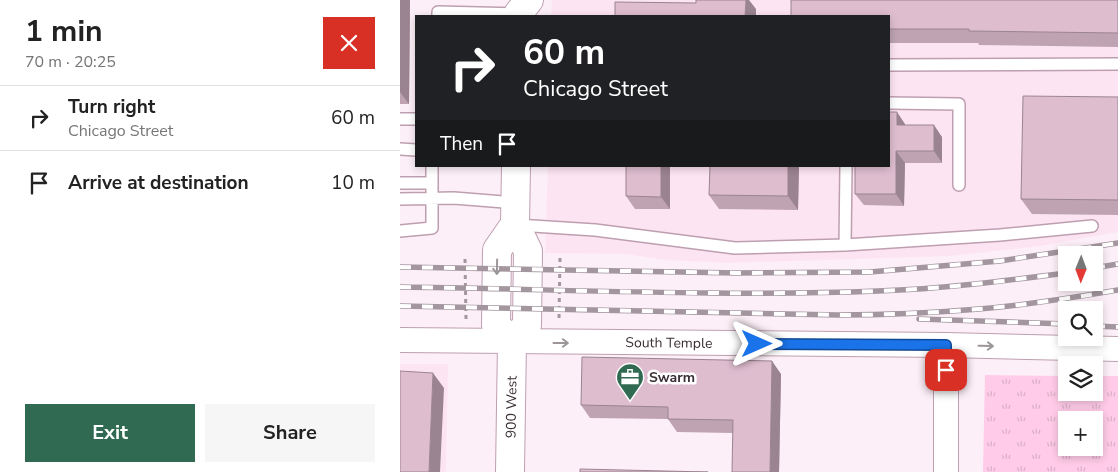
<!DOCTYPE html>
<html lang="en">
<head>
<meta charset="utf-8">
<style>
	:root { --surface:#fff; --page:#f6f6f6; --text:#222; --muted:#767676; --line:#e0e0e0; --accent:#316a52 }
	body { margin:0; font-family:"Nunito Sans",sans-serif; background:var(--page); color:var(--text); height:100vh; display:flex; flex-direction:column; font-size:19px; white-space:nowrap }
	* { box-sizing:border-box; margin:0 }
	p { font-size:16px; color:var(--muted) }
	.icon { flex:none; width:28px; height:28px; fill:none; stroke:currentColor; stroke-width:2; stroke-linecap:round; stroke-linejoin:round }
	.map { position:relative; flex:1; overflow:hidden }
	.details { display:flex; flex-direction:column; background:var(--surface); width:400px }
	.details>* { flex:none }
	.guide { position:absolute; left:15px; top:15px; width:475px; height:152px; border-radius:0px; box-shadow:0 2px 8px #0003; background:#202124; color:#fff; overflow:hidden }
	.needle { width:32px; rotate:181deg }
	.tools { position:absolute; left:658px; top:246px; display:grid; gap:10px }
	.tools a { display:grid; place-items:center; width:45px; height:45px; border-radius:0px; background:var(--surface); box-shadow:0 2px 8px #0003; font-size:25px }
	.pin { position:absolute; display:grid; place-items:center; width:42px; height:42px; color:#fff; margin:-21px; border-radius:10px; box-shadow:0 2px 8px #0006 }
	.me { position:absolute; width:55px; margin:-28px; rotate:90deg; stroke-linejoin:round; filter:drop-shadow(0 0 4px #0008) }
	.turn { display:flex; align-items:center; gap:18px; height:105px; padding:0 25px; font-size:22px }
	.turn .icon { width:65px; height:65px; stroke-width:2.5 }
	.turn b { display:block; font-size:35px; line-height:42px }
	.then { display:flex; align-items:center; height:48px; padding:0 25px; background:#0003; gap:10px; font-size:19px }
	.round { display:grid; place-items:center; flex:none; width:52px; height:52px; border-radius:0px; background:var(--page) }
	.summary { display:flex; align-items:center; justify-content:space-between; height:85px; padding:0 25px }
	h1 { font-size:30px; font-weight:700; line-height:38px }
	.cta { display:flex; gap:10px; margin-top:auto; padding:10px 25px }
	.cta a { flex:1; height:58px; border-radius:0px; background:var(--accent); color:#fff; font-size:20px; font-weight:700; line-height:58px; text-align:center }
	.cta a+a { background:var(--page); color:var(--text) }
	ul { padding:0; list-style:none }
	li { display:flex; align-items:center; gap:15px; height:65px; padding:0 25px; border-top:1px solid var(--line) }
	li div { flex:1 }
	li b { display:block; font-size:19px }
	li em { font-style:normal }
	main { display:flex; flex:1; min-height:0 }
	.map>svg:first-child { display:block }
	.built { fill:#fde4f2 }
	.park { fill:url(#park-tufts); fill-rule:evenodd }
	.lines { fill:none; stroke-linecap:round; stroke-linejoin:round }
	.lane-casing { stroke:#be9fb0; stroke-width:14 }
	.street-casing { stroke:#be9fb0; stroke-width:26 }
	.secondary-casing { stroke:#be9fb0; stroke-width:30 }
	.path { stroke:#a3969d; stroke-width:3; stroke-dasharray:4 4; stroke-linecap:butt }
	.lane { stroke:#fff; stroke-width:11 }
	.street { stroke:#fff; stroke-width:24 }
	.secondary { stroke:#fff; stroke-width:28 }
	.rail-casing { stroke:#a3969e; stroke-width:5.5 }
	.rail { stroke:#fff; stroke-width:4; stroke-dasharray:11; stroke-linecap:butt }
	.wall { fill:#bfa3b2 }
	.shaded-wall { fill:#9b8491 }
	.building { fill:#debdcf; stroke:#9b8491 }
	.oneway { stroke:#9c969a }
	.route-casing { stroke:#114b97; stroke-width:12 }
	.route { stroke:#1a73e8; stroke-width:9 }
	.labels { text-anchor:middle; stroke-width:5; stroke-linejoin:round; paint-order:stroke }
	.street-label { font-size:14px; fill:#3a2e35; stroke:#fff }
	.poi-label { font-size:14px; font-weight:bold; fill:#3a2e35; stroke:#fff; text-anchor:start }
</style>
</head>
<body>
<main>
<section class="details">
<div class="summary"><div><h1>1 min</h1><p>70 m · 20:25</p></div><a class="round" style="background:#d93025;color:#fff"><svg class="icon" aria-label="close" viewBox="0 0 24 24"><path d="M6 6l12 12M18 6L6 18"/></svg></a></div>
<ul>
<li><svg class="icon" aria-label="right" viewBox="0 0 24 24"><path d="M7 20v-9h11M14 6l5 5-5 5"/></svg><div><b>Turn right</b><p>Chicago Street</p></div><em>60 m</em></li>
<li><svg class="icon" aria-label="arrive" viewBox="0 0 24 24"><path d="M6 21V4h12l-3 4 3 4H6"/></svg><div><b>Arrive at destination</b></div><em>10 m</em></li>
</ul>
<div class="cta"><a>Exit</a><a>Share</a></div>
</section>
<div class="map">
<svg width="718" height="472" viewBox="0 0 718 472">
	<defs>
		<pattern id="park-tufts" width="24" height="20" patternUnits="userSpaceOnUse" patternTransform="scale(1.25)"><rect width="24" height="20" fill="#ffcbe8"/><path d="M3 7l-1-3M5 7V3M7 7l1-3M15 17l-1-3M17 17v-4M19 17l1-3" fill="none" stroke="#dbafc8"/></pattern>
	</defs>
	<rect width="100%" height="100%" fill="#fdeff7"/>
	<path class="built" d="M152 0H718V232L640 246 549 256 328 263 266 260 226 254 145 253 148 166H489V16H151Z
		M0 364H48L46 472H0Z"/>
	<path class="park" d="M585 375 666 376V392H694V376H718V472H583ZM666 420H694V448H666Z"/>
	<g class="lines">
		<g class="lane-casing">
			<path id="lane" d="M38 16V12L118 14
				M489 65 718 64
				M489 103 559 104V185
				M0 119H16
				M0 149 16 150
				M0 183H32
				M0 199 54 198 116 203
				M117 225 195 230 335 248 445 245 600 235 692 226
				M0 231 32 228V166
				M445 245 446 166"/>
		</g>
		<g class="street-casing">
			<g id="street">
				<path id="s1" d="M0 340 546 345 718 349"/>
				<path d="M546 472V345"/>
			</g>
		</g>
		<g class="secondary-casing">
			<g id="secondary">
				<path d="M118 16V14L129 0"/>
				<path d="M112 342 96 325 97 250 115 224"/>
				<path id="s2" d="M110 472 112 342 127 325 128 251 115 224 116 166"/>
			</g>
		</g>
		<path class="path" d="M65 259 66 319
			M159 318 160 258"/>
		<use href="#lane" class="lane"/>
		<use href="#street" class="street"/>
		<use href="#secondary" class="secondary"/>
		<g class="rail-casing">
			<path id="rail" d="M0 267 337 273 470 272 600 261 718 243
				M694 268 718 264
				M0 287C159 289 319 297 478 291 541 289 604 281 666 273
				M0 306 438 315C485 315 532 313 579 309 625 305 672 298 718 290
				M519 319 666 324
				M694 326 718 327"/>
		</g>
		<use href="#rail" class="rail"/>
	</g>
	<path class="wall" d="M0 0H10L9 104H0Z
		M718 0V47L579 45 578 43H489V16Z
		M718 97V215L632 214 621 199Z
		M505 124V125L542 137V163H505L504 206 464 205 455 194Z
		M226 166H270V209H235L226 196Z
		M399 166 398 210 319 209 309 195Z
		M381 374 379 472H332L333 433 277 432 268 419 190 418 181 405Z"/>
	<path class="shaded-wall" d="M0 0H10L9 104 0 92Z
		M346 0H349L356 9V16H345Z
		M497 112 505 124V137L497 125Z
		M534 125 542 137V163L534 151Z
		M496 151 505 163 504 206 496 194Z
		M261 166H270V209L261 197Z
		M388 166H399L398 210 388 196Z
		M372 361 381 374 379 472H370Z
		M33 373 44 388 40 472H29Z"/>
	<path class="building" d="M296 0H346L345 16H215V2L296 3Z
		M391 0H718V33L569 31V29H489V16H391Z
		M623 96 718 97V200L621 199Z
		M489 112H497V125H534V151H496V194H455V166H489Z
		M226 166H261V197L226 196Z
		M310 166H388V196L309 195Z
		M182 357 372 361 370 472H332L333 420 268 419V407L181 405Z
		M0 371 33 373 29 472H0Z
		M180 469 308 472H180Z"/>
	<defs><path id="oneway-shaft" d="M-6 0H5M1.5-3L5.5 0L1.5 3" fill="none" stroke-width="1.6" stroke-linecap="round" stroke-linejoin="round" transform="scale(1.25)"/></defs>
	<g class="oneway">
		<use href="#oneway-shaft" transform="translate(97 267) rotate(91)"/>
		<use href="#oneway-shaft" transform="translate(161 343)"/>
		<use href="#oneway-shaft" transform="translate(586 346) rotate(1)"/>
	</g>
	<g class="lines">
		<g class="route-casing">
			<path id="route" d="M357 344 546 345V370"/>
		</g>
		<use href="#route" class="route"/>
	</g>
	<defs>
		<g id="office-pin" transform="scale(1.4375)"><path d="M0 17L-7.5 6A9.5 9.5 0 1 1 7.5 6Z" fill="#316a52" stroke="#fff"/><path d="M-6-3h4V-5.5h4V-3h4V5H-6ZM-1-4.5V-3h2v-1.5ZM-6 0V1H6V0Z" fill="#fff"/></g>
	</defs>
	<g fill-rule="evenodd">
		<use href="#office-pin" x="230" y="377"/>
	</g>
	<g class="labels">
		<g class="street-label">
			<text dy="5" stroke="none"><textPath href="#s1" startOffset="269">South Temple</textPath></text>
			<text dy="5" stroke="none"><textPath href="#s2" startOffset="65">900 West</textPath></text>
		</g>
		<g class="poi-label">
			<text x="249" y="382">Swarm</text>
		</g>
	</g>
</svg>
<div class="tools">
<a><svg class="needle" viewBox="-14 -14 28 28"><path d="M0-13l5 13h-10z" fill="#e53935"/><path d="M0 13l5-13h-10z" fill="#767676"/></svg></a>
<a><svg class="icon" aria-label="search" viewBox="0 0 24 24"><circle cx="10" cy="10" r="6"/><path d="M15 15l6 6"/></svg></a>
<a><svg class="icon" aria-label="layers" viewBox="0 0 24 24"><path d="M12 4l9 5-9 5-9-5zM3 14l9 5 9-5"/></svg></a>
<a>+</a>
</div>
<div class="pin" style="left:546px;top:370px;background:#d93025"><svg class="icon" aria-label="arrive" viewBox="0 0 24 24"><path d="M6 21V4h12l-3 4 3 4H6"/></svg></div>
<svg class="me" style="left:357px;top:344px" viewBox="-20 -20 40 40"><path d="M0-17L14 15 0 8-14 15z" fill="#1a73e8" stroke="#fff" stroke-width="4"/></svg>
<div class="guide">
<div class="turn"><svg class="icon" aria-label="right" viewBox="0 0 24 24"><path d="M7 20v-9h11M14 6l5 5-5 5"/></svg><div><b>60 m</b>Chicago Street</div></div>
<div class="then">Then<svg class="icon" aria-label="arrive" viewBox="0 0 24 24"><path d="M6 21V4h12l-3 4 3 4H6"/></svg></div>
</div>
</div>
</main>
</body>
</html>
